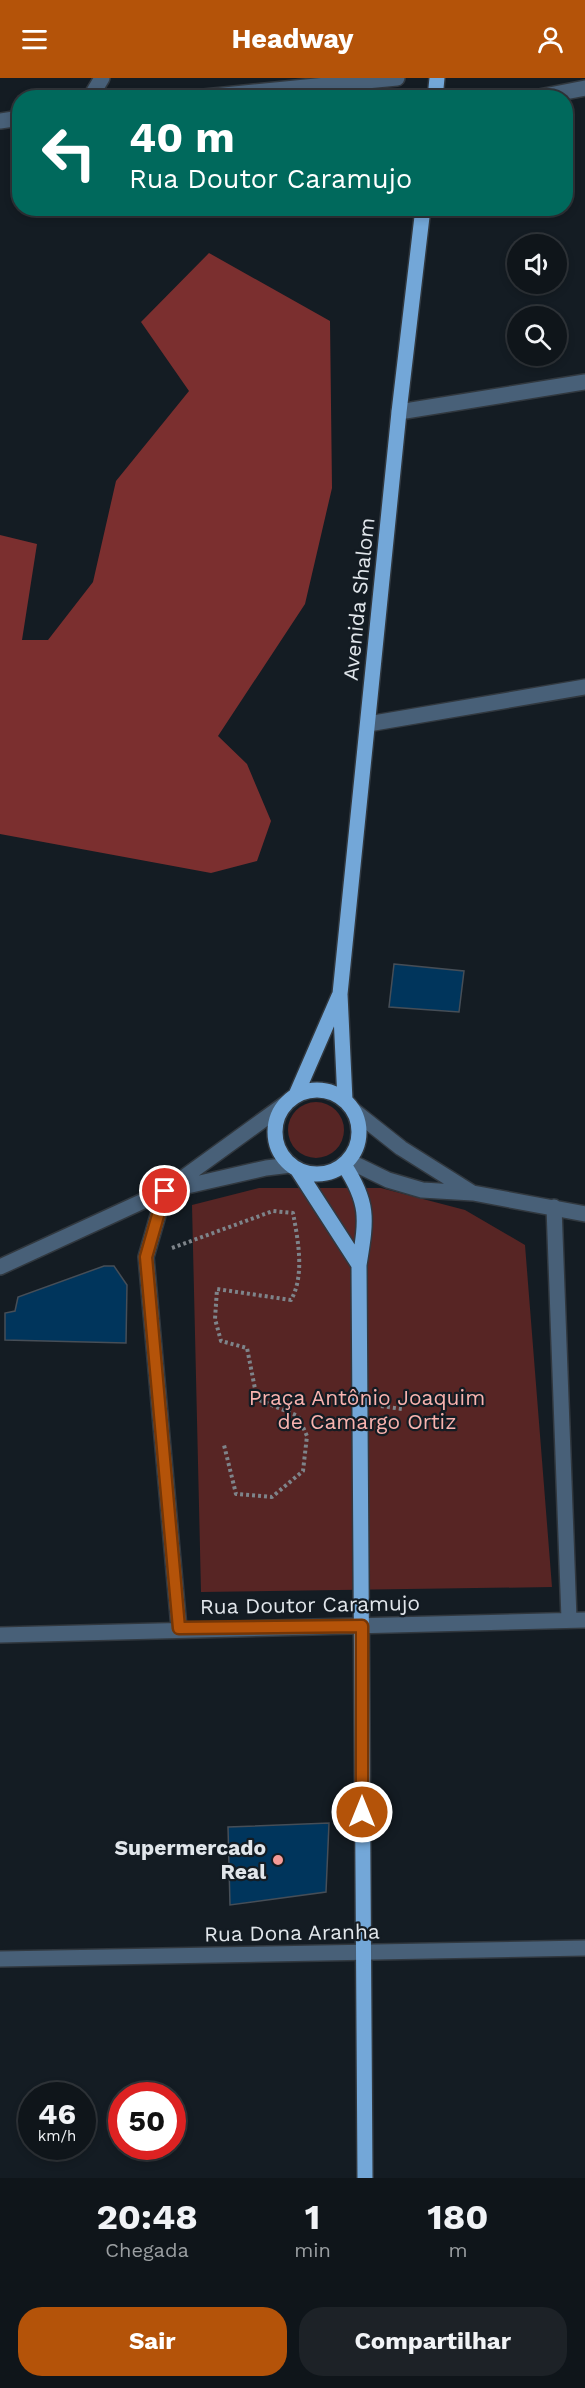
<!DOCTYPE html>
<html lang="pt">
<head>
<meta charset="utf-8">
<style>
	:root { --surface:#0f151a; --page:#1d2227; --text:#f1f3f6; --muted:#9b9fa2; --line:#2f3439; --accent:#b45309 }
	body { margin:0; font-family:"Work Sans",sans-serif; background:var(--page); color:var(--text); height:100vh; display:flex; flex-direction:column; font-size:22px; white-space:nowrap }
	* { box-sizing:border-box; margin:0 }
	p { font-size:20px; color:var(--muted) }
	.icon { flex:none; width:33px; height:33px; fill:none; stroke:currentColor; stroke-width:2; stroke-linecap:round; stroke-linejoin:round }
	.map { position:relative; height:2100px; overflow:hidden }
	.drawer { display:flex; flex-direction:column; background:var(--surface); flex:1 }
	.drawer>* { flex:none }
	.banner { position:absolute; left:12px; top:12px; width:561px; height:126px; border-radius:24px; box-shadow:0 3px 9px #0003,0 0 0 2px var(--line); background:#00695c; color:#fff; overflow:hidden }
	.fabs { position:absolute; left:507px; top:156px; display:grid; gap:12px }
	.fabs a { display:grid; place-items:center; width:60px; height:60px; border-radius:50%; background:var(--surface); box-shadow:0 3px 9px #0003,0 0 0 2px var(--line); font-size:30px }
	.speed { position:absolute; left:18px; top:2004px; display:flex; gap:12px; font-size:30px; font-weight:700; text-align:center }
	.speed>* { display:grid; place-content:center; width:78px; height:78px; border-radius:50%; background:var(--surface); box-shadow:0 3px 9px #0003,0 0 0 2px var(--line); line-height:1 }
	.speed small { font-size:15px; font-weight:400 }
	.speed .limit { border:9px solid #d22; background:#fff; color:#111 }
	.pin { position:absolute; display:grid; place-items:center; width:51px; height:51px; color:#fff; margin:-26px; border:3px solid #fff; border-radius:50%; box-shadow:0 2px 6px #0007 }
	.me { position:absolute; width:66px; margin:-33px; rotate:0deg; stroke-linejoin:round; filter:drop-shadow(0 0 4px #0008) }
	.turn { display:flex; align-items:center; gap:21px; height:126px; padding:0 18px; font-size:27px }
	.turn .icon { width:78px; height:78px; stroke-width:2.5 }
	.turn b { display:block; font-size:42px; line-height:51px }
	.eta { display:flex; justify-content:space-evenly; align-items:center; height:102px; text-align:center }
	.eta b { font-size:36px; font-weight:700; line-height:42px }
	.action { display:flex; gap:12px; margin-top:auto; padding:12px 18px }
	.action a { flex:1; height:69px; border-radius:24px; background:var(--accent); color:#fff; font-size:24px; font-weight:700; line-height:69px; text-align:center }
	.action a+a { background:var(--page); color:var(--text) }
	header { display:flex; justify-content:space-between; align-items:center; height:78px; padding:0 18px; background:var(--accent); color:#fff; font-size:27px; font-weight:700 }
	.map>svg:first-child { display:block }
	.green { fill:#572524 }
	.forest { fill:#7b2f2f }
	.building { fill:#00355c; stroke:#464e57; stroke-width:1.5 }
	.lines { fill:none; stroke-linecap:round; stroke-linejoin:round }
	.minor-casing { stroke:#31383f; stroke-width:18 }
	.major-casing { stroke:#31383f; stroke-width:18 }
	.path { stroke:#7e848a; stroke-width:4; stroke-dasharray:3 3; stroke-linecap:butt }
	.minor { stroke:#486078; stroke-width:15 }
	.major { stroke:#73a7d8; stroke-width:15 }
	.route-casing { stroke:#753606; stroke-width:15 }
	.route { stroke:#b45309; stroke-width:10 }
	.poi-dot { fill:#f59b97; stroke:#141c23; stroke-width:2 }
	.labels { text-anchor:middle; stroke-width:4.5; stroke-linejoin:round; paint-order:stroke }
	.street-label { font-size:21px; fill:#e1e6eb; stroke:#141c23 }
	.park-label { font-size:21px; fill:#f9b3af; stroke:#141c23 }
	.poi-label { font-size:21px; font-weight:bold; fill:#e1e6eb; stroke:#141c23; text-anchor:end }
</style>
</head>
<body>
<header><svg class="icon" aria-label="menu" viewBox="0 0 24 24"><path d="M4 6h16M4 12h16M4 18h16"/></svg>Headway<svg class="icon" aria-label="person" viewBox="0 0 24 24"><circle cx="12" cy="8" r="4"/><path d="M4 21q1-7 8-7t8 7"/></svg></header>
<div class="map">
<svg width="585" height="2100" viewBox="0 0 585 2100">
	<rect width="100%" height="100%" fill="#141c23"/>
	<path class="green" d="M288 1052a28 28 0 1 1 56 0a28 28 0 1 1-56 0Z
		M259 1110H381L465 1132 525 1167 552 1509 201 1514 192 1127Z"/>
	<path class="forest" d="M209 175 330 243 332 410 305 526 218 658 247 686 271 743 257 783 211 795 0 756V457L37 466 22 562H48L93 504 116 403 189 313 141 244Z"/>
	<path class="building" d="M394 886 464 893 459 934 389 929Z
		M104 1188H114L127 1207 126 1265 5 1262V1235L15 1233 18 1219Z
		M329 1745 326 1814 230 1827 228 1749Z"/>
	<g class="lines">
		<g class="minor-casing">
			<path id="minor" d="M90 20 102 0
				M194 20 397 0
				M534 20 585 10
				M0 43 20 40
				M399 334 585 304
				M368 646 585 609
				M353 1032 401 1070 471 1114
				M349 1083 388 1102 422 1112 473 1115 585 1136
				M169 1110 285 1026
				M165 1113 146 1179 179 1550
				M554 1129 569 1541
				M0 1189 165 1113 266 1090 291 1087
				M0 1557 585 1542
				M0 1881 585 1870"/>
		</g>
		<g class="major-casing">
			<path id="major" d="M435 20 437 0
				M275 1054a42 42 0 1 1 84 0a42 42 0 1 1-84 0Z
				M296 1017 339 918
				M345 1022 340 916 399 334 423 130
				M344 1087C370 1126 366 1143 359 1187L365 2100
				M297 1091 359 1187"/>
		</g>
		<path class="path" d="M172 1170 273 1133 293 1135C298 1162 305 1197 291 1222L217 1211 215 1241 221 1263 247 1270 257 1321 298 1338 307 1358 303 1393 272 1419 236 1416 224 1367
			M381 1328 402 1331"/>
		<use href="#minor" class="minor"/>
		<use href="#major" class="major"/>
	</g>
	<g class="lines">
		<g class="route-casing">
			<path id="route" d="M165 1113 146 1179 179 1550 362 1548V1734"/>
		</g>
		<use href="#route" class="route"/>
	</g>
	<circle class="poi-dot" cx="278" cy="1782" r="6"/>
	<g class="labels">
		<g class="street-label">
			<text transform="translate(359 521) rotate(-84)" y="7">Avenida Shalom</text>
			<text transform="translate(310 1527) rotate(-1)" y="7">Rua Doutor Caramujo</text>
			<text transform="translate(292 1855) rotate(-1)" y="7">Rua Dona Aranha</text>
		</g>
		<g class="park-label">
			<text x="367" y="1327">Praça Antônio Joaquim<tspan x="367" dy="24">de Camargo Ortiz</tspan></text>
		</g>
		<g class="poi-label">
			<text x="266" y="1777">Supermercado<tspan x="266" dy="24">Real</tspan></text>
		</g>
	</g>
</svg>
<div class="fabs">
<a><svg class="icon" aria-label="sound" viewBox="0 0 24 24"><path d="M4 9h4l5-4v14l-5-4H4zM17 9q2 3 0 6"/></svg></a>
<a><svg class="icon" aria-label="search" viewBox="0 0 24 24"><circle cx="10" cy="10" r="6"/><path d="M15 15l6 6"/></svg></a>
</div>
<div class="speed"><div>46<small>km/h</small></div><div class="limit">50</div></div>
<div class="pin" style="left:165px;top:1113px;background:#d93025"><svg class="icon" aria-label="arrive" viewBox="0 0 24 24"><path d="M6 21V4h12l-3 4 3 4H6"/></svg></div>
<svg class="me" style="left:362px;top:1734px" viewBox="-20 -20 40 40"><circle r="17" fill="#b45309" stroke="#fff" stroke-width="3"/><path d="M0-11L8 9 0 5-8 9z" fill="#fff"/></svg>
<div class="banner">
<div class="turn"><svg class="icon" aria-label="left" viewBox="0 0 24 24"><path d="M17 20v-9H6M10 6l-5 5 5 5"/></svg><div><b>40 m</b>Rua Doutor Caramujo</div></div>
</div>
</div>
<section class="drawer">
<div class="eta">
<div><b>20:48</b><p>Chegada</p></div>
<div><b>1</b><p>min</p></div>
<div><b>180</b><p>m</p></div>
</div>
<div class="action"><a>Sair</a><a>Compartilhar</a></div>
</section>
</body>
</html>
